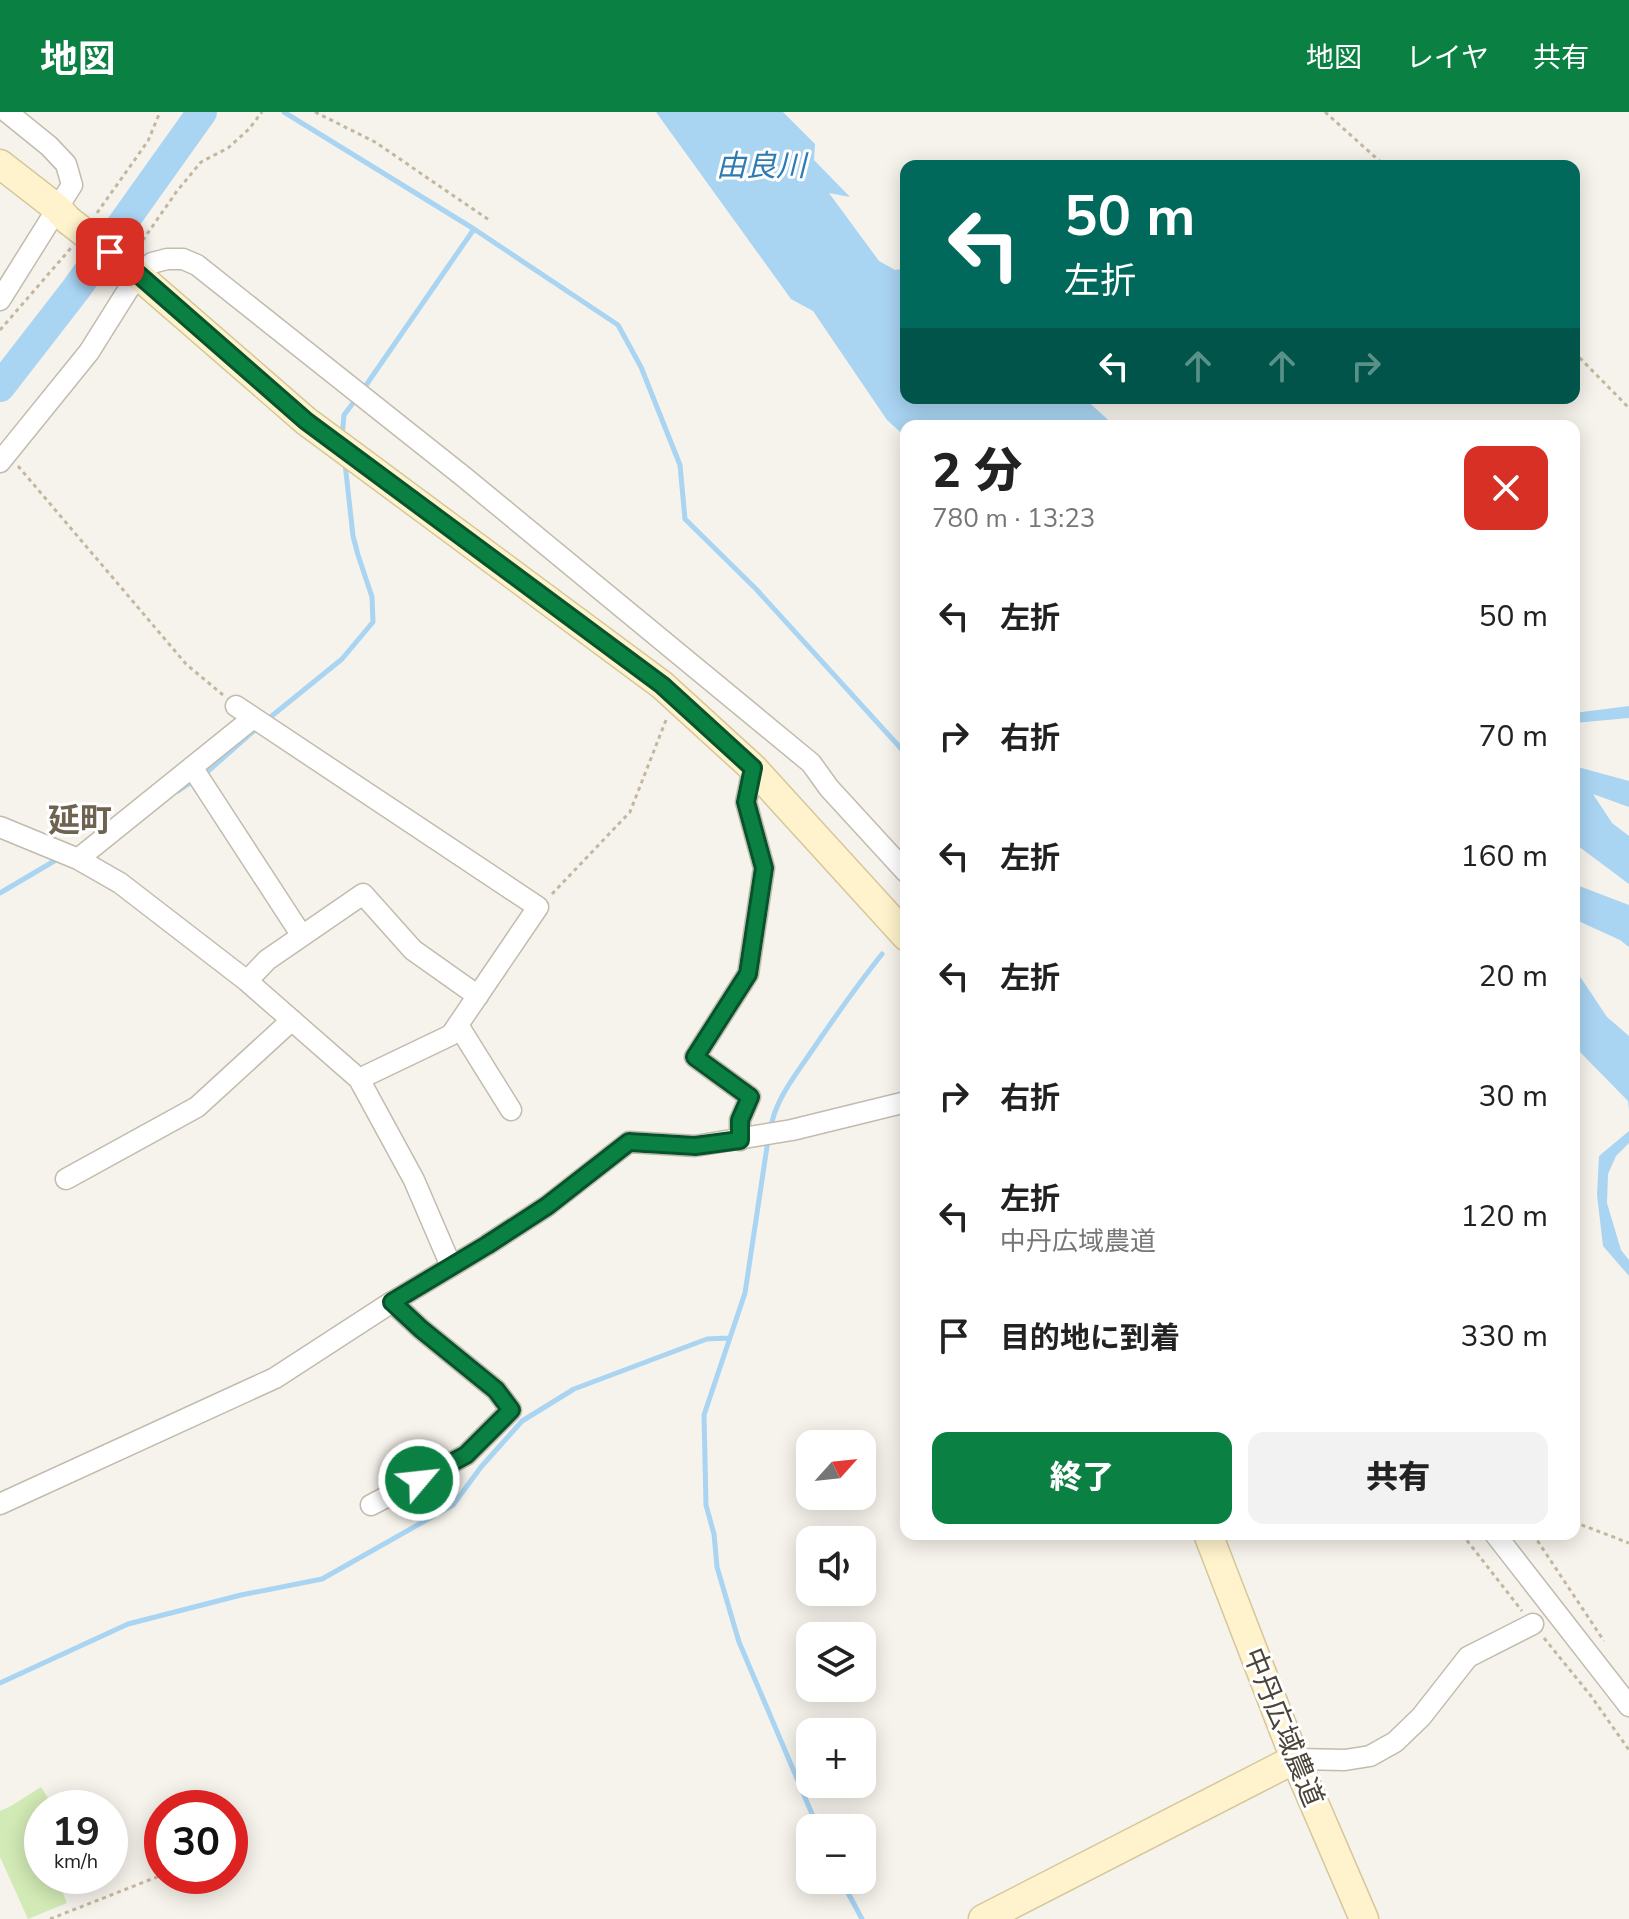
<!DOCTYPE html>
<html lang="ja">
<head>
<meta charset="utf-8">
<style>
	:root { --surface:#fff; --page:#f2f2f2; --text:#222; --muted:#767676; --accent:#0b8043 }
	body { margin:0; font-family:"Nunito Sans","Noto Sans JP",sans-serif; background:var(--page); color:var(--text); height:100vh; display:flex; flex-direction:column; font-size:30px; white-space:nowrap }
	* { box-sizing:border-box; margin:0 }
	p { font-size:26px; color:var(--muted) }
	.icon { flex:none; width:44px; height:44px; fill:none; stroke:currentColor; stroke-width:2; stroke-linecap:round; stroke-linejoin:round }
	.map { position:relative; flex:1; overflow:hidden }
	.drawer { position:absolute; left:900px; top:308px; width:680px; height:1120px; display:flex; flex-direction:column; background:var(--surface); border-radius:16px; box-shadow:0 4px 20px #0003 }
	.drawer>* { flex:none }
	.guide { position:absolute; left:900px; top:48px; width:680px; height:244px; border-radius:16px; box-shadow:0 4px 20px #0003; background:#00695c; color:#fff; overflow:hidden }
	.needle { width:52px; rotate:63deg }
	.tools { position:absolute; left:796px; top:1318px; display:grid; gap:16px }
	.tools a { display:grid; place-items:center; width:80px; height:80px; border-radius:16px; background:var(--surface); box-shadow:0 4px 20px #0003; font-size:40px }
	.speed { position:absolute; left:24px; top:1678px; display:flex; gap:16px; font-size:40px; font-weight:700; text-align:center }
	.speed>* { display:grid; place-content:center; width:104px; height:104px; border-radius:50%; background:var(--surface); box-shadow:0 4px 20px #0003; line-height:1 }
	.speed small { font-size:20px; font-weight:400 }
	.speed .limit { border:12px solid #d22; background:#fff; color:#111 }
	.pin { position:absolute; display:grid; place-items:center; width:68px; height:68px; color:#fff; margin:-34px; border-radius:16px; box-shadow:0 4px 12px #0006 }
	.me { position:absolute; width:88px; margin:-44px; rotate:62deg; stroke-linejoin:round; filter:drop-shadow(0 0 6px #0008) }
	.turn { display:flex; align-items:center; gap:28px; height:168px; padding:0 32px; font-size:36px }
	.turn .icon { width:104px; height:104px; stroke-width:2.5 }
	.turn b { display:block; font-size:56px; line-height:68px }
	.lanes { display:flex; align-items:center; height:76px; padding:0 32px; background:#0003; justify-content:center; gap:40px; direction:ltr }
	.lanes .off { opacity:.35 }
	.round { display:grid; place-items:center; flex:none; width:84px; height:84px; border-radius:16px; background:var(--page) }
	.headline { display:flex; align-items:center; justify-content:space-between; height:136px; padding:0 32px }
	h1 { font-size:48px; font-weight:800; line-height:60px }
	.cta { display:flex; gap:16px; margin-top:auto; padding:16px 32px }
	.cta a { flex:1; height:92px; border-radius:16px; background:var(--accent); color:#fff; font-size:32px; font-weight:800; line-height:92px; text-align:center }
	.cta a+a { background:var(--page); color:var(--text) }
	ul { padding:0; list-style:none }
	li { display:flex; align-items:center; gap:24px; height:120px; padding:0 32px }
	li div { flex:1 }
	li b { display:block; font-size:30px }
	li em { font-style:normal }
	header { display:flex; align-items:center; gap:48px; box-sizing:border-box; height:112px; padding:0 40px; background:var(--accent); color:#fff }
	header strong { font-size:38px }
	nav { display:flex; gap:44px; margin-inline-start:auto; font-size:28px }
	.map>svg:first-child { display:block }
	.green { fill:#d2eab5 }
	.water { fill:#a9d4f2 }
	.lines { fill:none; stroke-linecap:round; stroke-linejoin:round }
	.stream { stroke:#a9d4f2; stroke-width:5 }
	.river { stroke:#a9d4f2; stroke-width:30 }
	.street-casing { stroke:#c2bbae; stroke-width:23 }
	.secondary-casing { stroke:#d6c79b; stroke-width:31 }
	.path { stroke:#c4b79f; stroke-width:3; stroke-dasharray:4 4; stroke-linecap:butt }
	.street { stroke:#fff; stroke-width:20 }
	.secondary { stroke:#fff3cd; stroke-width:28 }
	.secondary-bridge-casing { stroke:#d6c79b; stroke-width:31; stroke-linecap:butt }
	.secondary-bridge { stroke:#fff3cd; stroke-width:28 }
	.route-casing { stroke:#07532c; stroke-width:20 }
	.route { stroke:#0b8043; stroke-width:14 }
	.labels { text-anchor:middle; stroke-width:6; stroke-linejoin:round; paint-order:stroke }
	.street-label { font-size:28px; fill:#4b4439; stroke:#fff }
	.water-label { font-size:30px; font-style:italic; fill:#2e7ab2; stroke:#fff }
	.quarter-label { font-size:32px; font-weight:bold; fill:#6e6250; stroke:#fff }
</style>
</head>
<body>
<header>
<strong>地図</strong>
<nav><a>地図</a><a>レイヤ</a><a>共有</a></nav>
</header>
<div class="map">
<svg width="1629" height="1807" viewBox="0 0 1629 1807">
	<rect width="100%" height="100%" fill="#f6f3ec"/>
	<path class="green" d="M41 1675 54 1696H42V1764H60V1774L67 1791 28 1807 0 1745V1699L11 1694Z"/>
	<path class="water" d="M656 0H783L815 32 814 48 850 85 829 81 879 149 895 158 906 156V286H1084L1115 314H906V325L887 308 813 199 791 187Z
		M1629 594V606L1574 611V601Z
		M1574 654 1629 669V695L1593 682 1612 711 1629 724V772L1574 731Z
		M1574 772 1629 793V835L1620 828 1574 807Z
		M1574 860 1579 863 1607 905 1629 924V998L1628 989 1574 934Z
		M1629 1019V1031L1616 1044 1608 1062 1607 1091 1621 1138 1629 1148V1164L1603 1134 1597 1083 1599 1044Z"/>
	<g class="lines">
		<path class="stream" d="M284 0 474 117 618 213 641 255 680 353 685 407 756 477 906 642
			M362 279 474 117
			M342 325 344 303 356 287
			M268 607 342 547 373 510 372 485 358 443 353 424 345 351
			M205 662 257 616
			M178 679 196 667
			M0 781 61 745
			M771 1015C775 989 794 965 809 943 832 909 856 875 882 842
			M768 1028 745 1181 704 1303 706 1393 714 1422 717 1455 739 1530 818 1716
			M0 1571 128 1512 241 1483 322 1467 453 1393 481 1355 522 1309 574 1277 707 1227 729 1226
			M841 1768 862 1807"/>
		<path class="river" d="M0 275 76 177 202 0"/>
		<g class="street-casing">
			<path id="street" d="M0 188 72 73 66 52 49 34 7 0
				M0 350 89 240 138 162 152 151 167 147H183L197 153 464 365 811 651 829 676 906 760
				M236 594 538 795 451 923 359 967
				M192 655 302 824
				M0 715 78 747 120 771 247 869 359 967 414 1068 451 1154
				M78 747 253 606
				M247 869 267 848 363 782 413 838 478 884
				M458 913 511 998
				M740 1028V1008L750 985 695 945 748 862 764 756 746 690 753 656
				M66 1067 197 995 292 908
				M0 1392 275 1266 392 1190 487 1133 547 1094 629 1030 695 1034 792 1018 906 990
				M371 1393 466 1343 511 1298 496 1278 421 1217 392 1190
				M1495 1422 1629 1594
				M1295 1647 1345 1648 1370 1644 1395 1630 1421 1605 1468 1545 1533 1512"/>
		</g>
		<g class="secondary-casing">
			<path id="secondary" d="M0 52 58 97 68 108
				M131 157 306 309 662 573 753 656 906 824
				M1208 1422 1295 1647 1364 1807
				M983 1807 1295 1647"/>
		</g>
		<path class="path" d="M315 0 375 30 489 108
			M1325 0 1385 54
			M97 101 148 29 160 0
			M138 135 177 79 201 50 228 36 249 17 262 0
			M0 218 71 136
			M1574 240 1629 296
			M18 354 186 552 223 583
			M552 782 630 700 666 608
			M1574 1410 1629 1431
			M1462 1422 1522 1499
			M1533 1422 1604 1529
			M1544 1526 1591 1584 1629 1638
			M50 1807 162 1763"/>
		<use href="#street" class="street"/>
		<use href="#secondary" class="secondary"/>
		<g class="secondary-bridge-casing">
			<path id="secondary-bridge" d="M68 108 131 157"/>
		</g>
		<use href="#secondary-bridge" class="secondary-bridge"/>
	</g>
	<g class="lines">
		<g class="route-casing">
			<path id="route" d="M110 140 138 162 306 309 662 573 753 656 746 690 764 756 748 862 695 945 750 985 740 1008V1028L695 1034 629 1030 547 1094 487 1133 392 1190 421 1217 496 1278 511 1298 466 1343 419 1368"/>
		</g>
		<use href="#route" class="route"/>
	</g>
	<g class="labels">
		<g class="street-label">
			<text transform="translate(1284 1615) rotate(68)" y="10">中丹広域農道</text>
		</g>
		<g class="water-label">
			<text x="761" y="64">由良川</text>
		</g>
		<g class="quarter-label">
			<text x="80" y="719">延町</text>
		</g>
	</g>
</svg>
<div class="tools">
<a><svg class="needle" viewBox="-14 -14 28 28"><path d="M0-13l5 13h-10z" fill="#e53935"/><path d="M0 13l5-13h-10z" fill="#767676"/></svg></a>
<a><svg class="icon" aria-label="sound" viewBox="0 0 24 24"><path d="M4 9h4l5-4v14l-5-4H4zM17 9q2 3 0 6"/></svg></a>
<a><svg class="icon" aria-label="layers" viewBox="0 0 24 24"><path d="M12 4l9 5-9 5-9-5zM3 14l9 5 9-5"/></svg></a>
<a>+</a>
<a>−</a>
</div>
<div class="speed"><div>19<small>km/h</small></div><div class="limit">30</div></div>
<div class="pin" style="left:110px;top:140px;background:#d93025"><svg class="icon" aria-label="arrive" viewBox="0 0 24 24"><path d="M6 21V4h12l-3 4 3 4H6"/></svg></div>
<svg class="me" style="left:419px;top:1368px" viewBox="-20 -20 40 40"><circle r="17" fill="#0b8043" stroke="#fff" stroke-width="3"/><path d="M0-11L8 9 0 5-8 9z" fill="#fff"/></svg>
<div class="guide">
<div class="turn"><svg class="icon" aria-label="left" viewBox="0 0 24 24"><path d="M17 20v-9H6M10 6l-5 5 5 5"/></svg><div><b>50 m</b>左折</div></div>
<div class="lanes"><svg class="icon" aria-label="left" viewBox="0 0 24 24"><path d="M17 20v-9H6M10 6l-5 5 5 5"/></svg><svg class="icon off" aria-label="ahead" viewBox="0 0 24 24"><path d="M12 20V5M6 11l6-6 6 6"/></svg><svg class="icon off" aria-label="ahead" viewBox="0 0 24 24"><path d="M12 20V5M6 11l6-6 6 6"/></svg><svg class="icon off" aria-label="right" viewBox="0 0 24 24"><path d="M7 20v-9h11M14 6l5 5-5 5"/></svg></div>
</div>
<section class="drawer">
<div class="headline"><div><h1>2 分</h1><p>780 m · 13:23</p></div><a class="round" style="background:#d93025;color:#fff"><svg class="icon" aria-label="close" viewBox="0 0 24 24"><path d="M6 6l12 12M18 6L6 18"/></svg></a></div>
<ul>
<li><svg class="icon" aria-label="left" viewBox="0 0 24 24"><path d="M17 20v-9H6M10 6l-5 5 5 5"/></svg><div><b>左折</b></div><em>50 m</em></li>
<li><svg class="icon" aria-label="right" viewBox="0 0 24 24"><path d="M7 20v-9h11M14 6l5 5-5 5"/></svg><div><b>右折</b></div><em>70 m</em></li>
<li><svg class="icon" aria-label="left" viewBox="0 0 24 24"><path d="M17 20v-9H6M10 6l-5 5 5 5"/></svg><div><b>左折</b></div><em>160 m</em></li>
<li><svg class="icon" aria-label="left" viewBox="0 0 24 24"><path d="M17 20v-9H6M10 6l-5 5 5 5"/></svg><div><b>左折</b></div><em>20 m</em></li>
<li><svg class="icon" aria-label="right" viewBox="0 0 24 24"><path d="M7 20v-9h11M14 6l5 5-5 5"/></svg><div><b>右折</b></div><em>30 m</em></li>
<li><svg class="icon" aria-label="left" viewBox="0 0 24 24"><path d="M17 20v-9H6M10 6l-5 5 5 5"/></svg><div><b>左折</b><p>中丹広域農道</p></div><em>120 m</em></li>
<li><svg class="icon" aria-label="arrive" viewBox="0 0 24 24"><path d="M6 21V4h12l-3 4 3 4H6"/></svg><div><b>目的地に到着</b></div><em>330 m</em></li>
</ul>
<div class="cta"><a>終了</a><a>共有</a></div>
</section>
</div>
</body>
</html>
